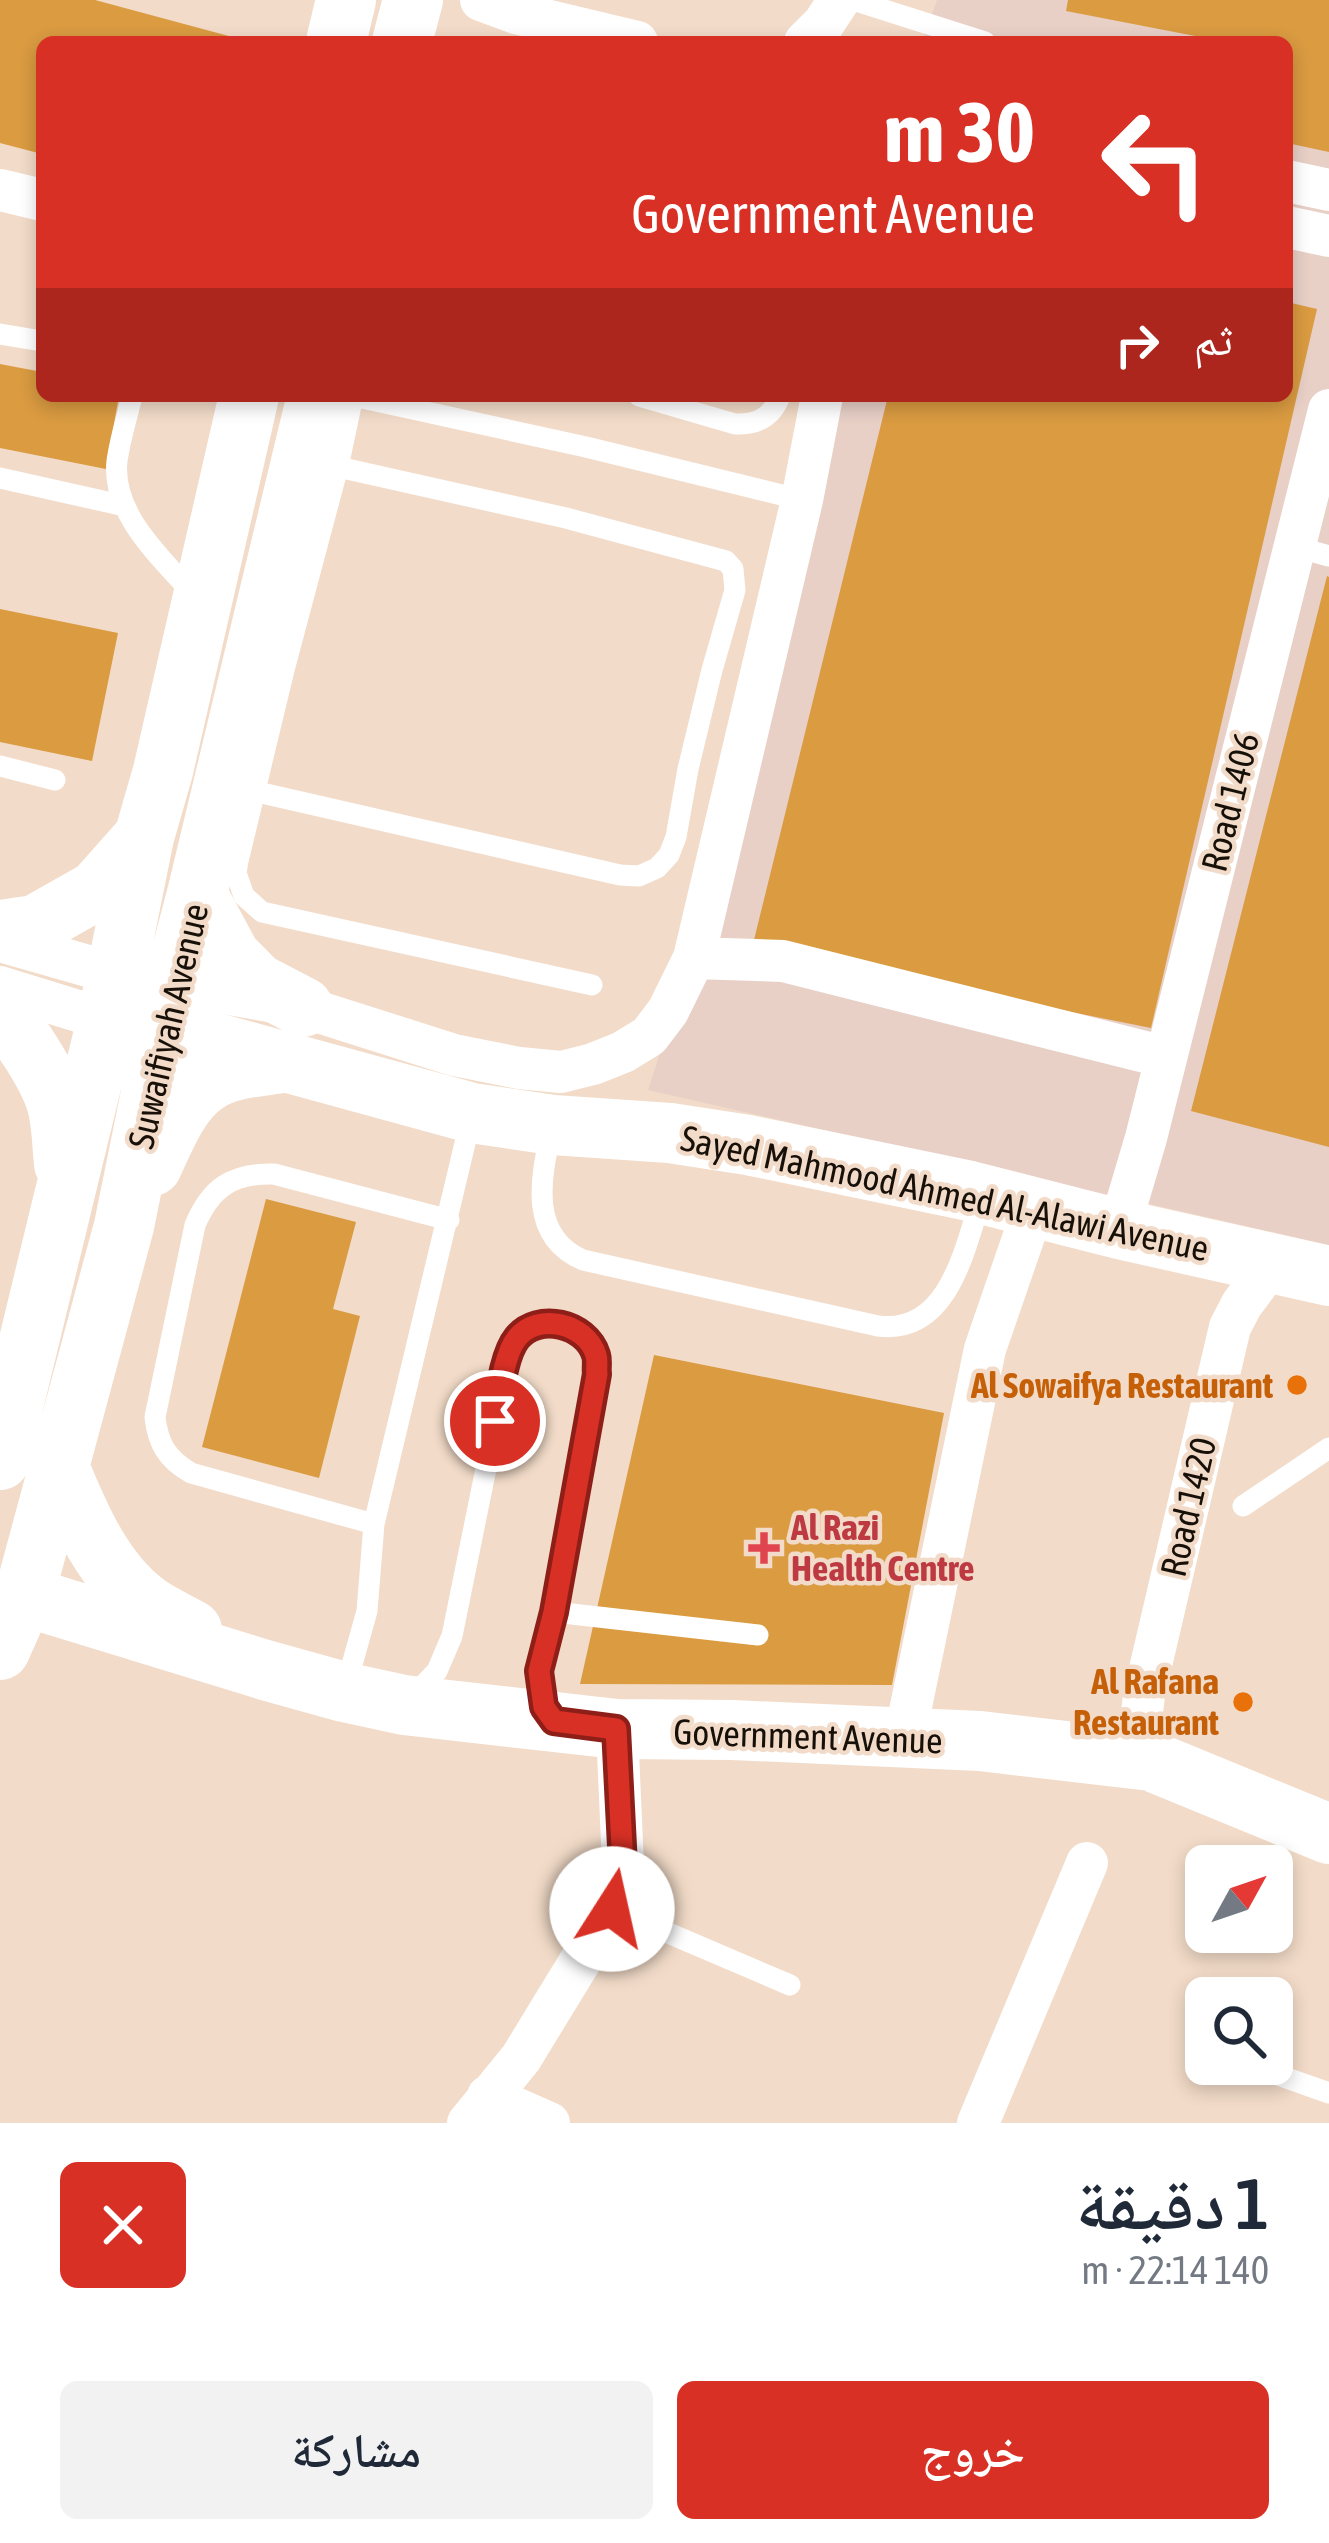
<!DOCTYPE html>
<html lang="ar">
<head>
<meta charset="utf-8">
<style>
	:root { --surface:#fff; --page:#f2f2f3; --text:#1f2937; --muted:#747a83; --accent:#d93025 }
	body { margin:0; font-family:"Asap Condensed","Noto Naskh Arabic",sans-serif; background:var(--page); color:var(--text); direction:rtl; height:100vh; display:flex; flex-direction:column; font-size:45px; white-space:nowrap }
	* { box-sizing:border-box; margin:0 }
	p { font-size:39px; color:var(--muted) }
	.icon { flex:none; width:66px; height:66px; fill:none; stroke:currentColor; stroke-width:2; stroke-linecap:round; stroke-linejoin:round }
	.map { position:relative; height:2123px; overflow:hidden; direction:ltr }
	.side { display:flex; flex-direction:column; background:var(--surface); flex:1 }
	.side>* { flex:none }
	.top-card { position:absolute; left:36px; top:36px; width:1257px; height:366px; border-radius:18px; box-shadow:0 6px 18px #0003; direction:rtl; background:#d93025; color:#fff; overflow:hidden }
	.needle { width:78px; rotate:50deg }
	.buttons { position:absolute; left:1185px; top:1845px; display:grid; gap:24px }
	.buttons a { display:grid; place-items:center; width:108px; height:108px; border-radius:18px; background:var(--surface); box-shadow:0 6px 18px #0003; font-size:60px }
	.pin { position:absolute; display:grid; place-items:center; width:102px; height:102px; color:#fff; margin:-51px; border:6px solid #fff; border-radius:50%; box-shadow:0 3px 12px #0007 }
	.me { position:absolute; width:132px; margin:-66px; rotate:10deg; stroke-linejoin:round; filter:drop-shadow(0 0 9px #0008) }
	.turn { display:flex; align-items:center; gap:42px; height:252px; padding:0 60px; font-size:54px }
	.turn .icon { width:156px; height:156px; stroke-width:2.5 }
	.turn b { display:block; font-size:84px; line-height:102px }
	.then { display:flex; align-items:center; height:114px; padding:0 60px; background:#0003; gap:24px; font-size:45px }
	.round { display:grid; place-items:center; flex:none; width:126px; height:126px; border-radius:18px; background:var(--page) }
	.overview { display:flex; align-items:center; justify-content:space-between; height:204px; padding:0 60px }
	h1 { font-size:72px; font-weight:600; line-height:90px }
	.action { display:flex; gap:24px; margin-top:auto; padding:24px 60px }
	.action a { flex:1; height:138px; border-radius:18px; background:var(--accent); color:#fff; font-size:48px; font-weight:600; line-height:138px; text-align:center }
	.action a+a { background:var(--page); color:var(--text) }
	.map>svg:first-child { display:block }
	.commercial { fill:#e8d0c7 }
	.building { fill:#da9b41 }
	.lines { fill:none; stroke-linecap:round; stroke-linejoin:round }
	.lane { stroke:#fff; stroke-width:21 }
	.street { stroke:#fff; stroke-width:42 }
	.secondary { stroke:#fff; stroke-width:60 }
	.route-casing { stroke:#8d1f18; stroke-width:30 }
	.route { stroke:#d93025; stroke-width:21 }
	.food-dot { fill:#e8710a; stroke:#f2dbc8; stroke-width:4.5 }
	.health-dot { fill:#e0444e; stroke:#f2dbc8; stroke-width:4.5 }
	.labels { text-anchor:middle; stroke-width:9; stroke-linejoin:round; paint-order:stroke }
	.street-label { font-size:36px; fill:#171009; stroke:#f2dbc8 }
	.food-label { font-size:36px; font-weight:bold; fill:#c56008; stroke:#f2dbc8; text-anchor:end }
	.health-label { font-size:36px; font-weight:bold; fill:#be3a42; stroke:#f2dbc8; text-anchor:start }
</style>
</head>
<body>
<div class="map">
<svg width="1329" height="2123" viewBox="0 0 1329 2123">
	<rect width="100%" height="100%" fill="#f2dbc8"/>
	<path class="commercial" d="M937 0H1329V1245L648 1090 691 956 818 396H1287V42H922Z"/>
	<path class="building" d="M0 0H95L251 42H42V154L0 143Z
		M1068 0H1329V152L1287 143V42H1226L1066 11Z
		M1287 302 1317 309 1151 1028 752 948 888 396H1287Z
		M0 364 42 372V396H119L106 469 0 448Z
		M1327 576 1329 577V1147L1191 1111Z
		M0 609 118 633 92 761 0 742Z
		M266 1199 356 1222 333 1309 360 1316 319 1478 202 1447Z
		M654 1355 944 1413 892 1685 580 1684Z"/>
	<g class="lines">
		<path class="lane" d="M853 0 985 42
			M0 334 42 341
			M132 396C127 417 120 439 117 461 111 515 163 559 195 596
			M353 396 338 467 284 670 238 861 236 873 244 896 262 912 592 985
			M353 396 586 447 802 500
			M639 396 735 424C757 425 772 417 780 396
			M0 478 125 506
			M1296 547 1329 556
			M0 766 55 780
			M253 791 620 875 639 876 657 868 669 855 676 837 688 769 712 670 735 590 733 569 726 561 566 518 338 467
			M552 1126C542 1174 526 1235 583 1260L878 1326C949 1335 965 1248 982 1195
			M1243 1506 1329 1448
			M374 1524 191 1473C167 1459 158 1444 155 1417L195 1225C211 1187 233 1173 274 1174L449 1220
			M554 1612 758 1635
			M346 1686 367 1611 374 1524 472 1114
			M412 1697 437 1671 452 1636 509 1355C511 1350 515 1340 518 1337 540 1313 585 1323 595 1354 596 1356 597 1371 597 1374L554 1612 539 1671 544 1707 550 1715
			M612 1909 790 1985
			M1247 2064 1329 2093"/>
		<path class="street" d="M481 0 516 13 637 42
			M805 42 824 23 839 0
			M1287 181 1329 190
			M0 190 42 200
			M1287 227 1329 236
			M0 941 116 974 303 1007 454 1055 519 1068 561 1072 593 1064 623 1052 649 1036 668 1011 694 958 802 500 822 396
			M694 958 783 961 1165 1057
			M0 987 107 1020 131 1024
			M1119 1229 1146 1138 1329 410
			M909 1737V1716L985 1349 1034 1207
			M1151 1761 1139 1740 1144 1695 1230 1327 1242 1304 1273 1263
			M488 2096 549 2123
			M468 2123 521 2058 612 1909 623 1866 617 1729
			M978 2123 1087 1863"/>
		<path class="secondary" d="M336 42 346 0
			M402 42 413 0
			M197 894 231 957 257 983 303 1007
			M0 930 35 925 97 890 144 837
			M0 1013C20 1031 50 1079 57 1105 62 1123 62 1145 64 1164
			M165 1029 472 1113 553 1125 670 1133 748 1145 970 1191 1119 1229 1329 1276
			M152 1166C165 1138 179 1101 206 1083 227 1068 258 1067 283 1063
			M0 1460 107 1020 144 837 163 771 249 396
			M60 1469C80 1518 104 1574 149 1606 162 1615 178 1622 192 1630
			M0 1600 24 1596 265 1670 344 1692 404 1705 617 1729 732 1730 980 1741 1151 1761 1329 1834
			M0 1650 24 1596 124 1226 173 985 197 894 317 396"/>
	</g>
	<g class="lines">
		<g class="route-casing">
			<path id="route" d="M495 1421C499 1399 503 1355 517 1338 538 1312 586 1323 596 1355 598 1361 596 1368 597 1374L554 1612 539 1671 544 1707 554 1721 616 1729 623 1866 612 1909"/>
		</g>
		<use href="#route" class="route"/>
	</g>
	<g class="food-dot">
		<circle cx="1297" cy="1385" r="12"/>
		<circle cx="1243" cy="1702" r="12"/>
	</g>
	<path class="health-dot" d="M758 1530h12v12h12v12h-12v12h-12v-12h-12v-12h12z"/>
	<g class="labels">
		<g class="street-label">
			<text transform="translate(1230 802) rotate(-76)" y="13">Road 1406</text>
			<text transform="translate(168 1026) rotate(-77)" y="13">Suwaifiyah Avenue</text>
			<text transform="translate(945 1193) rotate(12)" y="13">Sayed Mahmood Ahmed Al-Alawi Avenue</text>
			<text transform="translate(1188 1507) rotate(-77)" y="13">Road 1420</text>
			<text transform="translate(808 1736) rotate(2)" y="13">Government Avenue</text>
		</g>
		<g class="food-label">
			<text x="1273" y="1398">Al Sowaifya Restaurant</text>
			<text x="1219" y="1694">Al Rafana<tspan x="1219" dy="41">Restaurant</tspan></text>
		</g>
		<g class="health-label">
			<text x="791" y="1540">Al Razi<tspan x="791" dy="41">Health Centre</tspan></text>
		</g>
	</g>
</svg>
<div class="buttons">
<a><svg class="needle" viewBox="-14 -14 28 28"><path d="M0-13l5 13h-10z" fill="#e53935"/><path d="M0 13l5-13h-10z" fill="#747a83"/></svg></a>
<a><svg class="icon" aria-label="search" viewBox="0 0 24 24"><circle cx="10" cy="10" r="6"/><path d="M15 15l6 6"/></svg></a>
</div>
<div class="pin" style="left:495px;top:1421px;background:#d93025"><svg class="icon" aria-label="arrive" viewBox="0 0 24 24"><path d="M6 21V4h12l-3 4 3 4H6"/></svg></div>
<svg class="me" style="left:612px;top:1909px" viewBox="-20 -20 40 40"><circle r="19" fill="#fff"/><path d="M0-13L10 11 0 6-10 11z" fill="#d93025"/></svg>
<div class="top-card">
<div class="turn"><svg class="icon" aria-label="left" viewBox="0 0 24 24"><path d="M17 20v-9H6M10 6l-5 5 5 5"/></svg><div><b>30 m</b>Government Avenue</div></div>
<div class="then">ثم<svg class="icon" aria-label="right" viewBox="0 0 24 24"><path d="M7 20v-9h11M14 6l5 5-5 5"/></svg></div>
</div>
</div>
<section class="side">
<div class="overview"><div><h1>1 دقيقة</h1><p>140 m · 22:14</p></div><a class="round" style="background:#d93025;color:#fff"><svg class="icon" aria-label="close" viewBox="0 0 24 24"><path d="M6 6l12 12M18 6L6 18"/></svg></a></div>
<div class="action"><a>خروج</a><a>مشاركة</a></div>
</section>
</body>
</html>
